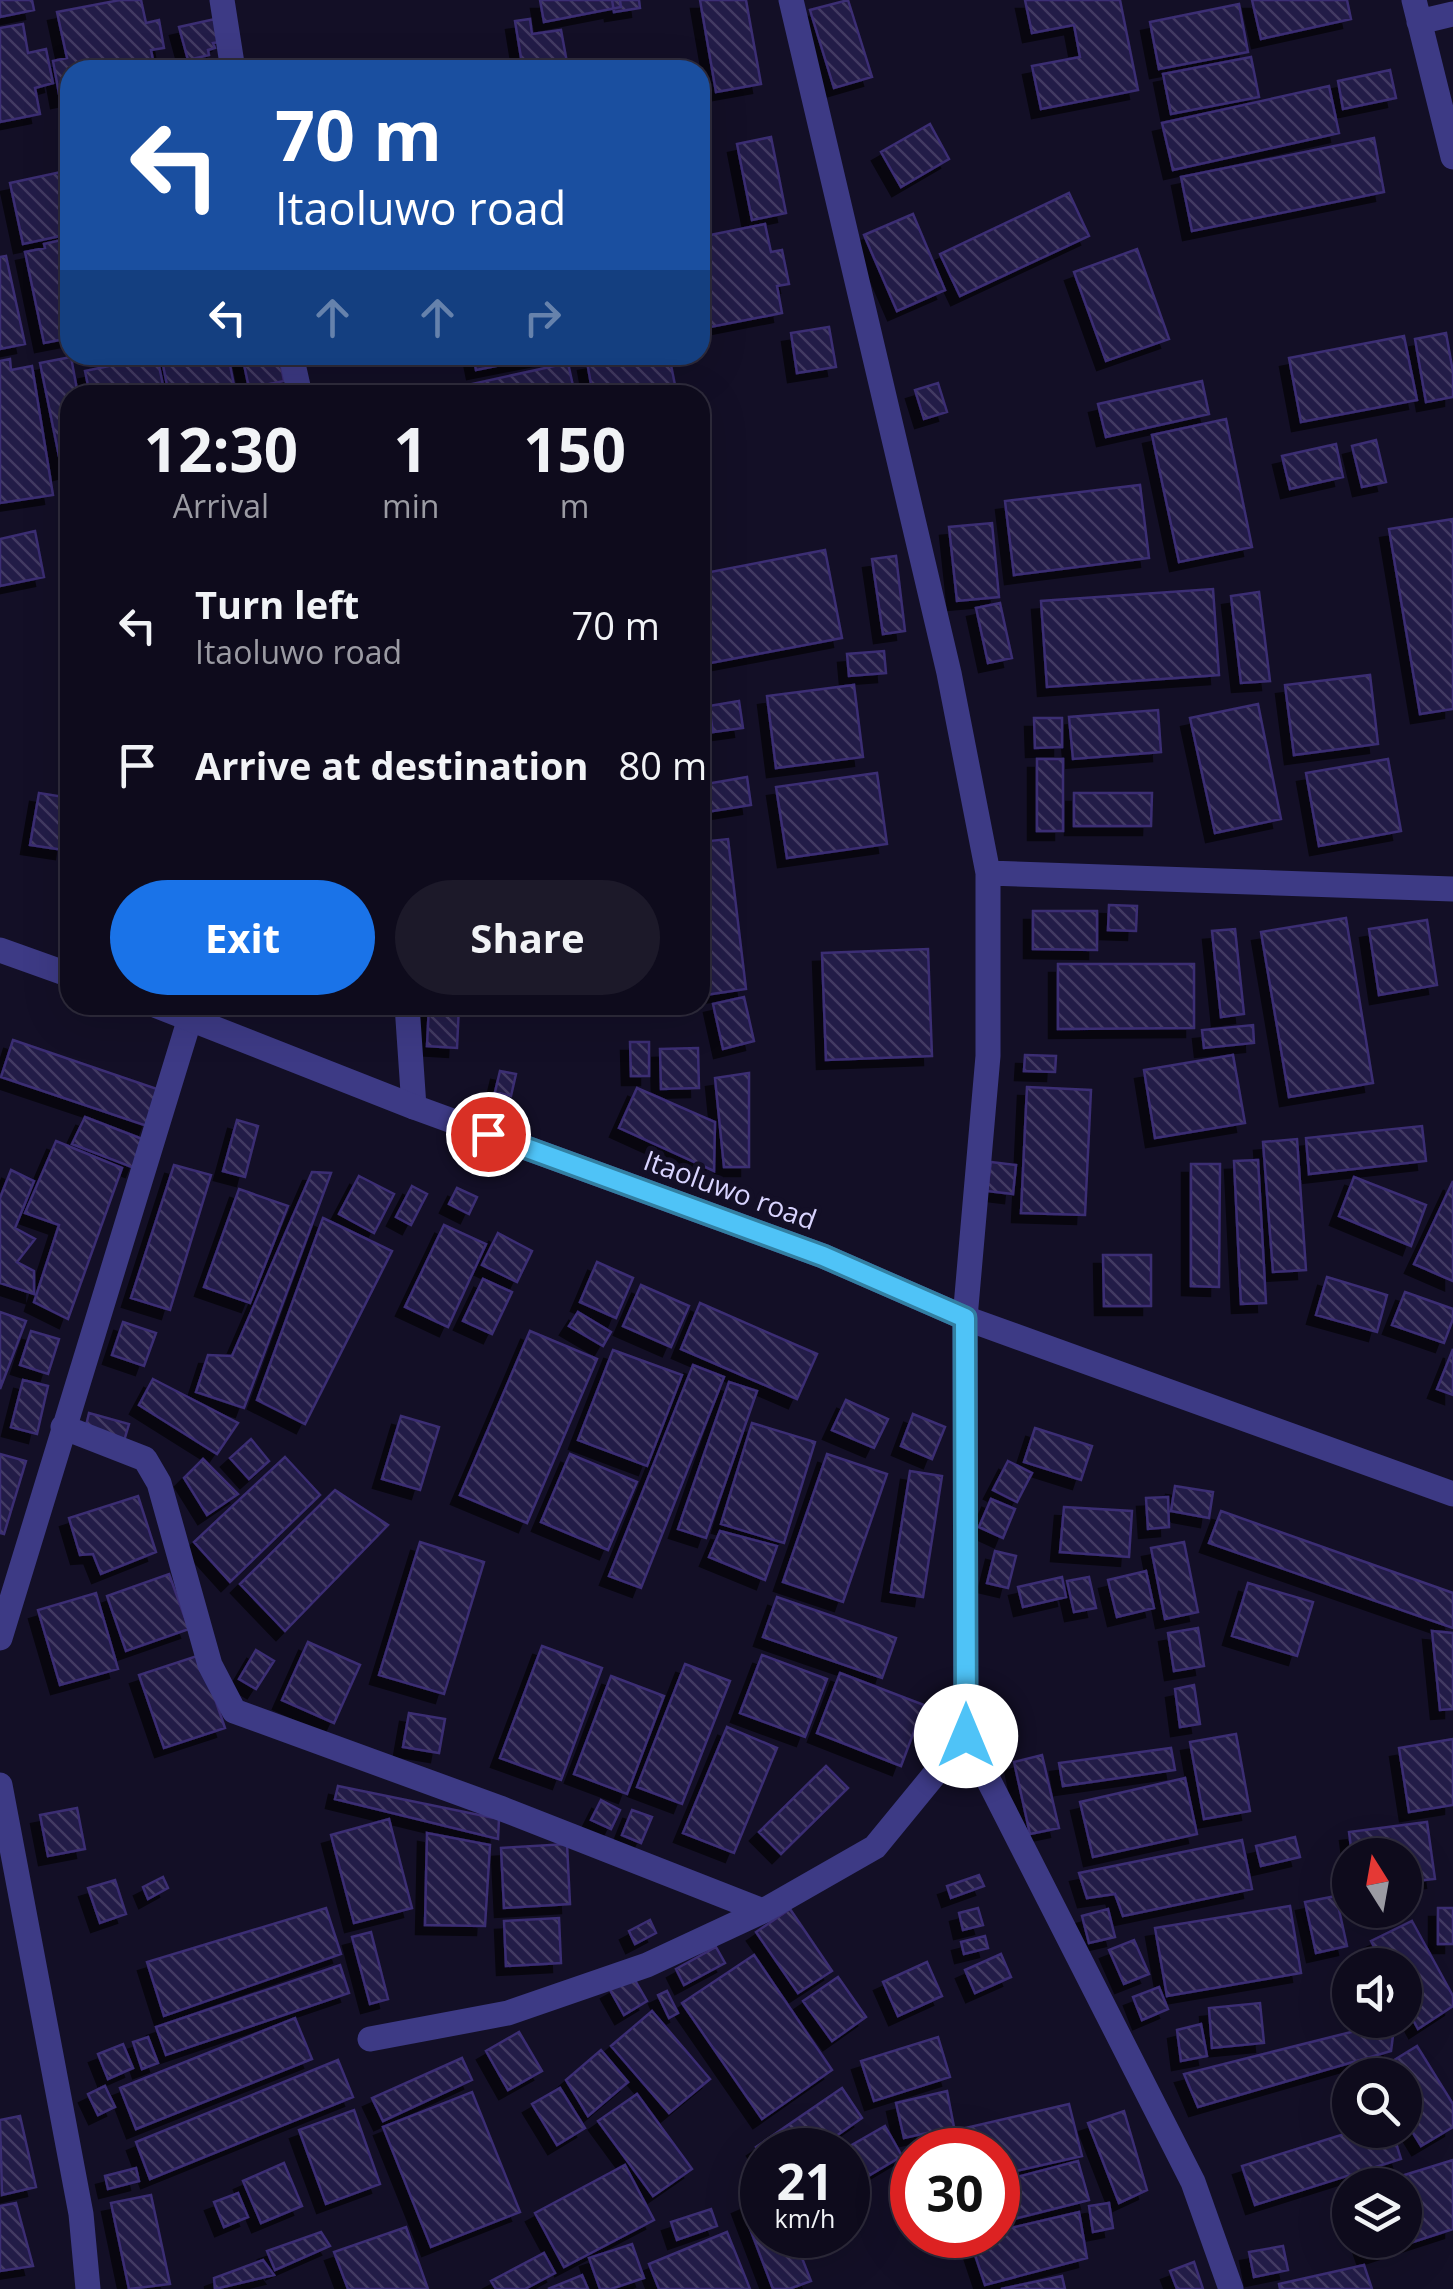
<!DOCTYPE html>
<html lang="en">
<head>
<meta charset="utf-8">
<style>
	:root { --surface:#0e0b1c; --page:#1c1929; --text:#f1f3f6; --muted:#9b9ba3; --line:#2e2b3b; --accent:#1a73e8 }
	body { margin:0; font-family:"Open Sans",sans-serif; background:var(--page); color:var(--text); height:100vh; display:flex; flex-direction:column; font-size:38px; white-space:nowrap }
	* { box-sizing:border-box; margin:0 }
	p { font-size:32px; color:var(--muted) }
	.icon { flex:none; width:55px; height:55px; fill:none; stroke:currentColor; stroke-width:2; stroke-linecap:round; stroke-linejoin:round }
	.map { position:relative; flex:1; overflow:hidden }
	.panel { position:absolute; left:60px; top:385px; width:650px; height:630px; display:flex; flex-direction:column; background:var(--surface); border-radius:30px; box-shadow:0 10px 40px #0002,0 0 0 2px var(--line) }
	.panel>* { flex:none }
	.hud { position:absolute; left:60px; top:60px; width:650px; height:305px; border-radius:30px; box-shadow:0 10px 40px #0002,0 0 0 2px var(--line); background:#1a4fa0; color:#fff; overflow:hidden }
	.needle { width:65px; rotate:349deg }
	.buttons { position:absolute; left:1332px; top:1838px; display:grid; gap:20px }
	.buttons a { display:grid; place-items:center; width:90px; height:90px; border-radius:50%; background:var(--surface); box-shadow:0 10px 40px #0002,0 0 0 2px var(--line); font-size:50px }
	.speed { position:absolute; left:740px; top:2128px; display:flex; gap:20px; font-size:50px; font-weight:700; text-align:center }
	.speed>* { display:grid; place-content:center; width:130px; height:130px; border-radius:50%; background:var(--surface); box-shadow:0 10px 40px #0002,0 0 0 2px var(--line); line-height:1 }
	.speed small { font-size:25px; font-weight:400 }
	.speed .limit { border:15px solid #d22; background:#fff; color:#111 }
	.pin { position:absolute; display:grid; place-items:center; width:85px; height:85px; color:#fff; margin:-42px; border:5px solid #fff; border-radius:50%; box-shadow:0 2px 10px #0007 }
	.me { position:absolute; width:110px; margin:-55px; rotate:0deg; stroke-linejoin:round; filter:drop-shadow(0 0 8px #0008) }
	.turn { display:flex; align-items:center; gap:35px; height:210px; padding:0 50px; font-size:45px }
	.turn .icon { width:130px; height:130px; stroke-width:2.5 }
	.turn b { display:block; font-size:70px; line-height:85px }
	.lanes { display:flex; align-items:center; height:95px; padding:0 50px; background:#0003; justify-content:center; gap:50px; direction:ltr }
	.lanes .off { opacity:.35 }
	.eta { display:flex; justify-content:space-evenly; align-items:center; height:170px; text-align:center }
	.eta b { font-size:60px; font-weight:700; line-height:70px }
	.action { display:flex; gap:20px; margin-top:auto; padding:20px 50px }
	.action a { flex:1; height:115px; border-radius:60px; background:var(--accent); color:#fff; font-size:40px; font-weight:700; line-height:115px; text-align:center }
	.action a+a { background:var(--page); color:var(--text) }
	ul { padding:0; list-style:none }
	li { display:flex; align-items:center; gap:30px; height:140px; padding:0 50px }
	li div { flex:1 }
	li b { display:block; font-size:38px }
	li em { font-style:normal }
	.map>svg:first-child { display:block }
	.building { fill:url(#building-back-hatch); stroke:#3b2d73; stroke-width:2.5; filter:url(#shadow) }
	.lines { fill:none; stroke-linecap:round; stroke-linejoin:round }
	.minor { stroke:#3d3a85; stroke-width:25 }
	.tertiary { stroke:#3d3a85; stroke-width:25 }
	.route-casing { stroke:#337fa1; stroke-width:25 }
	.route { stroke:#4fc3f7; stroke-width:18 }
	.labels { text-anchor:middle; stroke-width:10; stroke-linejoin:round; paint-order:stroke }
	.street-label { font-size:28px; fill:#d9d4ff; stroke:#130f26 }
</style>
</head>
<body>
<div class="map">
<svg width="1453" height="2289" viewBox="0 0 1453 2289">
	<defs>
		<pattern id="building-back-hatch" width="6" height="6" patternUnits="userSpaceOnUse" patternTransform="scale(2.5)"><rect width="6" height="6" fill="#241b47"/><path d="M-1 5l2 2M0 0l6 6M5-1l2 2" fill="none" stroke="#433b63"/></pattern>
		<filter id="shadow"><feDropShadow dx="-9" dy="9" stdDeviation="0" flood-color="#0009"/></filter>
	</defs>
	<rect width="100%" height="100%" fill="#130f26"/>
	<path class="building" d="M0 0H32L34 10 0 17Z
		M120 0H141L146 23 159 20 164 48 151 50 155 70H70V97L60 99 53 61 67 58 57 12Z
		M540 0H620L621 7 544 22Z
		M612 0H639L640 8 614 12Z
		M700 0H746L761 84 716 92Z
		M848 0 872 77 834 88 810 10Z
		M1025 0H1120L1138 90 1041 109 1032 66 1080 57 1074 25 1032 33Z
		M1252 0H1347L1351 19 1261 39Z
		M1239 4 1248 52 1159 69 1150 22Z
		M215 19 220 42 213 43 215 48 208 50 209 55 188 60 179 27Z
		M530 19 532 34 561 30 568 68 523 70 515 21Z
		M23 24 28 53 46 49 53 83 35 88 40 114 0 122V28Z
		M1251 57 1259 97 1171 114 1163 74Z
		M1390 70 1396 98 1343 109 1338 81Z
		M1329 86 1339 133 1173 170 1162 123Z
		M930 124 949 159 901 187 881 152Z
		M771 137 786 213 752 220 737 144Z
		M1374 138 1384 192 1192 231 1181 177Z
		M70 170V234L23 244 10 183Z
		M1069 193 1089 236 960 296 940 254Z
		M913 214 945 290 897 311 864 235Z
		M765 224 771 252 782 250 789 284 777 286 782 313 700 329V237Z
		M70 238V338L44 343 25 252 45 248 44 244Z
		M1137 249 1169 339 1106 361 1074 272Z
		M6 256 25 344 0 349V257Z
		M829 327 836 367 797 373 791 333Z
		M1446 333 1453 372V397L1426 402 1415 339Z
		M1404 336 1417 400 1301 422 1289 358Z
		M161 355H228L234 385 223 388 224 395H169Z
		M242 355H279L284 381 249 388Z
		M473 355H552L476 370Z
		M625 355H669L677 395H593L587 362Z
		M157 356 165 395H90L85 371Z
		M71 357 78 395H70V469L62 471 40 363Z
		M10 359 11 370 32 366 53 495 0 503V361Z
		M568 363 575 395H422Z
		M1202 381 1209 414 1106 437 1098 404Z
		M938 383 947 412 924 419 915 390Z
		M1226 419 1252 547 1179 562 1152 435Z
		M1376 440 1386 482 1362 487 1352 446Z
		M1336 444 1343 477 1290 489 1282 456Z
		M1140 485 1149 558 1014 575 1005 501Z
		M1453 519V709L1420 714 1389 529Z
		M992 523 999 597 957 601 949 527Z
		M35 531 44 577 0 586V539Z
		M825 550 842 638 700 665V574Z
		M896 556 905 631 883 634 872 559Z
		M1213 589 1219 675 1047 687 1041 601Z
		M1259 592 1270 681 1241 683 1231 596Z
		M1000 603 1012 658 988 663 976 608Z
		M884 651 886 673 849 676 847 654Z
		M1370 675 1378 744 1294 755 1285 685Z
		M854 685 863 757 776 768 767 696Z
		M739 701 743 728 713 732 709 706Z
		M1258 704 1281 819 1215 833 1190 718Z
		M1158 710 1161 752 1073 759 1069 717Z
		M1034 718H1062V747L1035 748Z
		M1037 759H1063V831H1037Z
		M1388 759 1401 831 1319 846 1306 773Z
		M877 773 887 844 787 858 776 787Z
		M747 777 751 805 700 813V785Z
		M39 793 70 798 64 850 30 845Z
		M1074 793H1152L1151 826H1074Z
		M728 839 746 989 705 995 700 951V842Z
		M1109 905 1137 906 1136 931 1108 930Z
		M1033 911H1097V950L1033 949Z
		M1346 918 1373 1083 1289 1097 1261 932Z
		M1427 920 1437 985 1379 995 1369 929Z
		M1235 929 1244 1014 1221 1017 1212 931Z
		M928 949 932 1056 826 1060 822 953Z
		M1058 964H1194V1028L1058 1029Z
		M744 997 754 1041 723 1049 713 1004Z
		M429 1005H459L457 1048 427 1046Z
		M1253 1025 1254 1043 1204 1048 1202 1030Z
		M13 1040 160 1090 147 1126 1 1077Z
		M630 1042H649V1076H631Z
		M698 1048 699 1088 661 1089 660 1049Z
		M1025 1055 1056 1056 1055 1072 1024 1071Z
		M1233 1055 1245 1123 1155 1138 1144 1070Z
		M500 1071 516 1074 511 1096 495 1092Z
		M749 1073V1167H724L715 1078Z
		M1027 1087 1091 1090 1085 1215 1021 1213Z
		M637 1088 715 1122 714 1171 619 1128Z
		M85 1117 145 1140 134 1168 72 1144Z
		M237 1120 258 1126 245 1177 223 1171Z
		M1422 1126 1426 1161 1309 1174 1306 1138Z
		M1297 1139 1306 1270 1273 1272 1263 1142Z
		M56 1141 122 1168 68 1319 34 1302 59 1225 25 1213Z
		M1258 1160 1266 1303 1241 1304 1234 1161Z
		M991 1162 1016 1165 1013 1194 987 1191Z
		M1191 1164H1220L1219 1287 1191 1286Z
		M174 1165 211 1175 170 1310 131 1298Z
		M11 1170 34 1181 15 1228 35 1239 17 1262 34 1271V1294L0 1283V1198Z
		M312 1172 331 1173 244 1408 196 1392 208 1355 232 1356Z
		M359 1176 394 1194 374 1233 339 1214Z
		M1354 1177 1426 1205 1411 1246 1339 1216Z
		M1453 1181V1281L1414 1264Z
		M412 1186 427 1194 411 1225 396 1217Z
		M457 1188 477 1197 469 1214 449 1204Z
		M239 1189 288 1206 250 1303 204 1287Z
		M323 1218 392 1251 305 1424 257 1400Z
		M444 1225 486 1244 448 1327 405 1307Z
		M498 1233 532 1251 517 1282 482 1265Z
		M1103 1255H1151V1306H1104Z
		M597 1262 633 1278 616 1318 580 1302Z
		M1327 1277 1387 1295 1377 1332 1316 1315Z
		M483 1279 512 1292 492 1334 463 1321Z
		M641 1285 689 1306 671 1347 623 1326Z
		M1405 1292 1453 1309V1319L1444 1343 1392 1325Z
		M700 1303 817 1354 797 1399 681 1349Z
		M0 1312 26 1321 0 1389Z
		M578 1312 611 1332 603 1346 569 1326Z
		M123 1322 156 1333 144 1366 112 1355Z
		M31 1331 59 1339 48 1374 20 1365Z
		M530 1331 597 1359 527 1523 460 1495Z
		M1453 1349V1395L1437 1389Z
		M613 1350 682 1375 647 1466 578 1440Z
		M693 1365 724 1377 641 1588 609 1576Z
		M153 1379 238 1423 217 1454 139 1405Z
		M23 1380 48 1386 37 1434 11 1427Z
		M729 1382 757 1391 706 1538 678 1529Z
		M846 1400 888 1419 874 1448 832 1430Z
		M89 1413 129 1424 124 1441 85 1430Z
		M913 1414 945 1427 932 1459 901 1446Z
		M401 1416 439 1427 420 1490 382 1479Z
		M752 1423 815 1442 784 1543 721 1524Z
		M1035 1428 1092 1446 1081 1480 1024 1462Z
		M251 1439 269 1461 249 1479 230 1458Z
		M0 1454 26 1461 4 1534 0 1533Z
		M570 1454 637 1482 608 1550 541 1522Z
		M827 1454 887 1474 843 1602 783 1582Z
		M285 1457 320 1495 230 1582 194 1542Z
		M203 1459 238 1494 207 1515 184 1478Z
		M1008 1461 1032 1473 1017 1502 993 1490Z
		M910 1471 942 1476 923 1597 891 1592Z
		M1175 1486 1213 1492 1209 1518 1171 1511Z
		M335 1490 388 1525 285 1631 240 1584Z
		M138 1496 156 1552 101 1574 93 1554 80 1555 69 1518Z
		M1168 1497 1169 1527 1148 1529 1146 1498Z
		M991 1499 1015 1509 1003 1538 979 1527Z
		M1064 1507 1132 1511 1129 1557 1060 1552Z
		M1221 1511 1453 1593V1628L1209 1543Z
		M720 1531 777 1546 765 1580 709 1557Z
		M420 1542 484 1562 444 1694 379 1675Z
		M1184 1542 1198 1612 1165 1619 1151 1548Z
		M995 1551 1016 1556 1008 1588 987 1583Z
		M1146 1571 1154 1608 1117 1617 1108 1580Z
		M169 1574 189 1629 126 1651 107 1596Z
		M1062 1577 1066 1597 1023 1607 1018 1587Z
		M1089 1577 1096 1608 1074 1612 1067 1581Z
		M1248 1583 1313 1602 1297 1656 1232 1636Z
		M96 1593 118 1669 60 1685 38 1610Z
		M777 1597 896 1638 882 1678 763 1637Z
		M1198 1628 1204 1666 1174 1671 1168 1633Z
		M1432 1631 1453 1633V1709L1440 1710Z
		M308 1642 360 1665 334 1723 282 1700Z
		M542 1646 602 1668 561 1780 500 1758Z
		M256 1650 274 1661 256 1689 239 1679Z
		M200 1655 225 1728 164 1748 139 1675Z
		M762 1655 827 1679 805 1737 740 1713Z
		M685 1664 730 1681 682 1804 637 1787Z
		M840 1673 924 1705 901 1766 817 1733Z
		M611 1676 664 1696 627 1794 574 1774Z
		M1194 1685 1200 1724 1180 1727 1175 1689Z
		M409 1713 445 1719 439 1753 403 1747Z
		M727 1727 777 1748 734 1853 683 1833Z
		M1236 1734 1250 1811 1204 1819 1190 1742Z
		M1453 1739V1805L1409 1812 1399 1748Z
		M1171 1748 1175 1770 1063 1786 1059 1763Z
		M1042 1755 1059 1828 1030 1834 1014 1762Z
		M826 1766 848 1788 781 1854 759 1832Z
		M1185 1778 1197 1834 1093 1857 1080 1802Z
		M338 1786 499 1819 498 1839 335 1799Z
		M601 1800 620 1810 611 1829 591 1820Z
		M77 1808 85 1849 48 1856 40 1815Z
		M632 1810 652 1817 641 1843 622 1835Z
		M389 1819 412 1908 354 1923 331 1835Z
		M1427 1822 1435 1879 1405 1882V1855H1352L1349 1832Z
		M427 1833 490 1845 485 1926 425 1925Z
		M1295 1837 1300 1857 1261 1866 1256 1846Z
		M1242 1840 1252 1889 1123 1916 1115 1894 1087 1898 1079 1873Z
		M567 1844 570 1904 504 1908 501 1848Z
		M979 1875 984 1886 951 1898 947 1886Z
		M163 1877 168 1888 148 1899 143 1887Z
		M115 1880 126 1914 100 1923 88 1888Z
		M1336 1896 1347 1946 1316 1953 1305 1902Z
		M1290 1906 1301 1973 1167 1996 1155 1928Z
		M326 1908 341 1954 164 2016 147 1962Z
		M978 1908 983 1925 963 1930 959 1913Z
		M1438 1908H1453V1944H1438Z
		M790 1909 832 1971 798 1993 756 1932Z
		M1108 1909 1115 1937 1089 1943 1082 1916Z
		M559 1918 561 1963 506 1966 504 1921Z
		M650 1920 656 1933 635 1944 629 1931Z
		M1412 1921 1453 1996V2006L1418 2029 1405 2005V1965H1384L1371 1941Z
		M371 1932 388 1999 370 2004 352 1937Z
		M985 1936 988 1948 964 1954 961 1942Z
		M1134 1940 1149 1974 1124 1984 1109 1950Z
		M716 1947 725 1963 684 1985 676 1969Z
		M1001 1954 1011 1977 975 1993 965 1970Z
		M754 1955 832 2070 762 2119 682 2003Z
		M927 1962 942 1996 898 2016 883 1982Z
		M340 1965 349 1993 166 2055 156 2027Z
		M633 1977 647 2001 624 2015 610 1990Z
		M838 1977 866 2017 832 2041 803 2001Z
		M1159 1987 1168 2009 1142 2020 1133 1997Z
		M667 1991 678 2013 669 2018 658 1995Z
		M1260 2003 1264 2043 1212 2048 1209 2008Z
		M652 2011 710 2079 669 2113 611 2046Z
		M295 2018 312 2059 136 2129 120 2088Z
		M1395 2021 1391 2051 1198 2107 1184 2074Z
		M1201 2024 1207 2056 1181 2061 1177 2030Z
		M519 2032 542 2071 508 2090 486 2051Z
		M148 2037 158 2063 142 2069 133 2042Z
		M938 2037 950 2077 874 2101 861 2061Z
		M123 2044 133 2068 108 2079 98 2054Z
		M1417 2046 1453 2104V2127L1421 2146 1405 2120V2075H1377L1375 2072Z
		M601 2050 628 2082 588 2116 566 2080Z
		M462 2058 472 2080 383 2121 372 2098Z
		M338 2060 353 2097 150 2179 136 2142Z
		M105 2086 115 2107 98 2115 88 2094Z
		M560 2088 585 2128 557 2145 532 2104Z
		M842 2088 862 2118 816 2150H762V2156L756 2147Z
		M947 2091 954 2127 904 2138 896 2103Z
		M472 2092 520 2212 431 2247 383 2127Z
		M637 2094 692 2169 653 2196 598 2121Z
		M1069 2104 1082 2156 998 2175V2150H930L927 2137Z
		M354 2110 380 2184 326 2204 299 2130Z
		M1124 2111 1147 2190 1119 2203 1088 2123Z
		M20 2116 36 2187 2 2195 0 2120Z
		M885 2126 902 2156 848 2188V2150H843Z
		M1357 2130H1392L1401 2159 1255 2205 1242 2166Z
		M1453 2160V2229L1367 2257 1361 2240H1405V2185H1372Z
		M1078 2161 1089 2200 998 2223V2182Z
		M284 2163 302 2206 261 2223 243 2181Z
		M625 2165 654 2220 564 2267 535 2213Z
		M136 2168 139 2181 108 2189 105 2176Z
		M238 2193 248 2217 224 2227 214 2202Z
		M151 2195 170 2284 129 2289 111 2203Z
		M762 2196V2235H793L811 2281 789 2289H773L741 2205Z
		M16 2203 33 2266 0 2271V2206Z
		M1109 2203 1113 2228 1093 2232 1089 2206Z
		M711 2209 717 2226 677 2240 671 2222Z
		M1079 2212 1087 2258 985 2285 969 2237 998 2235V2231Z
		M406 2227 428 2289H348L334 2252Z
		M321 2232 330 2246 275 2270 267 2251Z
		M727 2232 750 2289H659L649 2264Z
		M632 2244 644 2278 611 2289H600L589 2258Z
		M1283 2246 1288 2270 1254 2277 1249 2252Z
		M544 2253 555 2273 525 2289H496L491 2281Z
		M263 2260 274 2275 215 2289 214 2278Z
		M1194 2262 1203 2289H1177L1170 2271Z
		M1364 2265 1372 2289H1280L1279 2284Z
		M582 2275 588 2289H548Z
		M1062 2276 1065 2289H1001Z"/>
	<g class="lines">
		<path class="minor" d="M222 0 233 70
			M791 0 949 673 988 873V1056L965 1318 966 1736 1193 2182 1231 2289
			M1414 0 1453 157
			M1419 22 1453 14
			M291 355 300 395
			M988 873 1453 889
			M407 1005 414 1107
			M63 1427 145 1459 159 1483 210 1665 234 1711 500 1808 763 1911
			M0 1638 190 1018
			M0 1785 81 2214 88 2289
			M370 2039 508 2013 647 1965 763 1911 875 1847 966 1736"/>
		<path class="tertiary" d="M0 950 70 975
			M155 1005 414 1107 823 1256 965 1318 1453 1494"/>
	</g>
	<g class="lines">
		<g class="route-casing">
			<path id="route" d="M488 1134 823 1256 965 1318 966 1736"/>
		</g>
		<use href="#route" class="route"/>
	</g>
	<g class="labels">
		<g class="street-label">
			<text transform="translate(730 1190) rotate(20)" y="10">Itaoluwo road</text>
		</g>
	</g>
</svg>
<div class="buttons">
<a><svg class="needle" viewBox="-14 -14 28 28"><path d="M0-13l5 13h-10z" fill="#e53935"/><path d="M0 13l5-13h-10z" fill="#9b9ba3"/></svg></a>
<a><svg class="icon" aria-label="sound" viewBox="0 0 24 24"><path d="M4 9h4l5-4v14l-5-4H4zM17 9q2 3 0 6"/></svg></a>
<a><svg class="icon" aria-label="search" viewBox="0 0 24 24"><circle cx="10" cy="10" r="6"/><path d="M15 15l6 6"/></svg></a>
<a><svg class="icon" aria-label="layers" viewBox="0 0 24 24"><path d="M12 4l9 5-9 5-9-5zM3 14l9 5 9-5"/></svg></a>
</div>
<div class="speed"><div>21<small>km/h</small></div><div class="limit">30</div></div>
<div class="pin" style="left:488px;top:1134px;background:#d93025"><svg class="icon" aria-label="arrive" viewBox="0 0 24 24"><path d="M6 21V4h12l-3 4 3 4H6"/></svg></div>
<svg class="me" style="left:966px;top:1736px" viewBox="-20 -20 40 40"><circle r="19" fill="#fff"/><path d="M0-13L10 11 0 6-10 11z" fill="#4fc3f7"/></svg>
<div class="hud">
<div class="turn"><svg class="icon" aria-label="left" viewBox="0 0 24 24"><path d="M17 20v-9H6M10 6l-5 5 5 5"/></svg><div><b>70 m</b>Itaoluwo road</div></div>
<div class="lanes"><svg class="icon" aria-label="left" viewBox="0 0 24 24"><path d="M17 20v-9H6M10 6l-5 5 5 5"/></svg><svg class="icon off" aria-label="ahead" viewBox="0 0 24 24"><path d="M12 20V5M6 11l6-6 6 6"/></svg><svg class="icon off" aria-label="ahead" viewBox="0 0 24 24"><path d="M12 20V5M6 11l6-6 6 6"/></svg><svg class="icon off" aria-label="right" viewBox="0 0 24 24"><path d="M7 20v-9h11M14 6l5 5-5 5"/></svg></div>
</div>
<section class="panel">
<div class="eta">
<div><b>12:30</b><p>Arrival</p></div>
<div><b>1</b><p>min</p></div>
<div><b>150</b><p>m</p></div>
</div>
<ul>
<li><svg class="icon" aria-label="left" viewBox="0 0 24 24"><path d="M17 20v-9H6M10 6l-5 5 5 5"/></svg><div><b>Turn left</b><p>Itaoluwo road</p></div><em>70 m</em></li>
<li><svg class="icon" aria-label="arrive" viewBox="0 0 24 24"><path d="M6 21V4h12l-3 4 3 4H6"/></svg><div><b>Arrive at destination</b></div><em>80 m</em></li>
</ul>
<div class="action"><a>Exit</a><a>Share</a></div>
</section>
</div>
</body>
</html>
